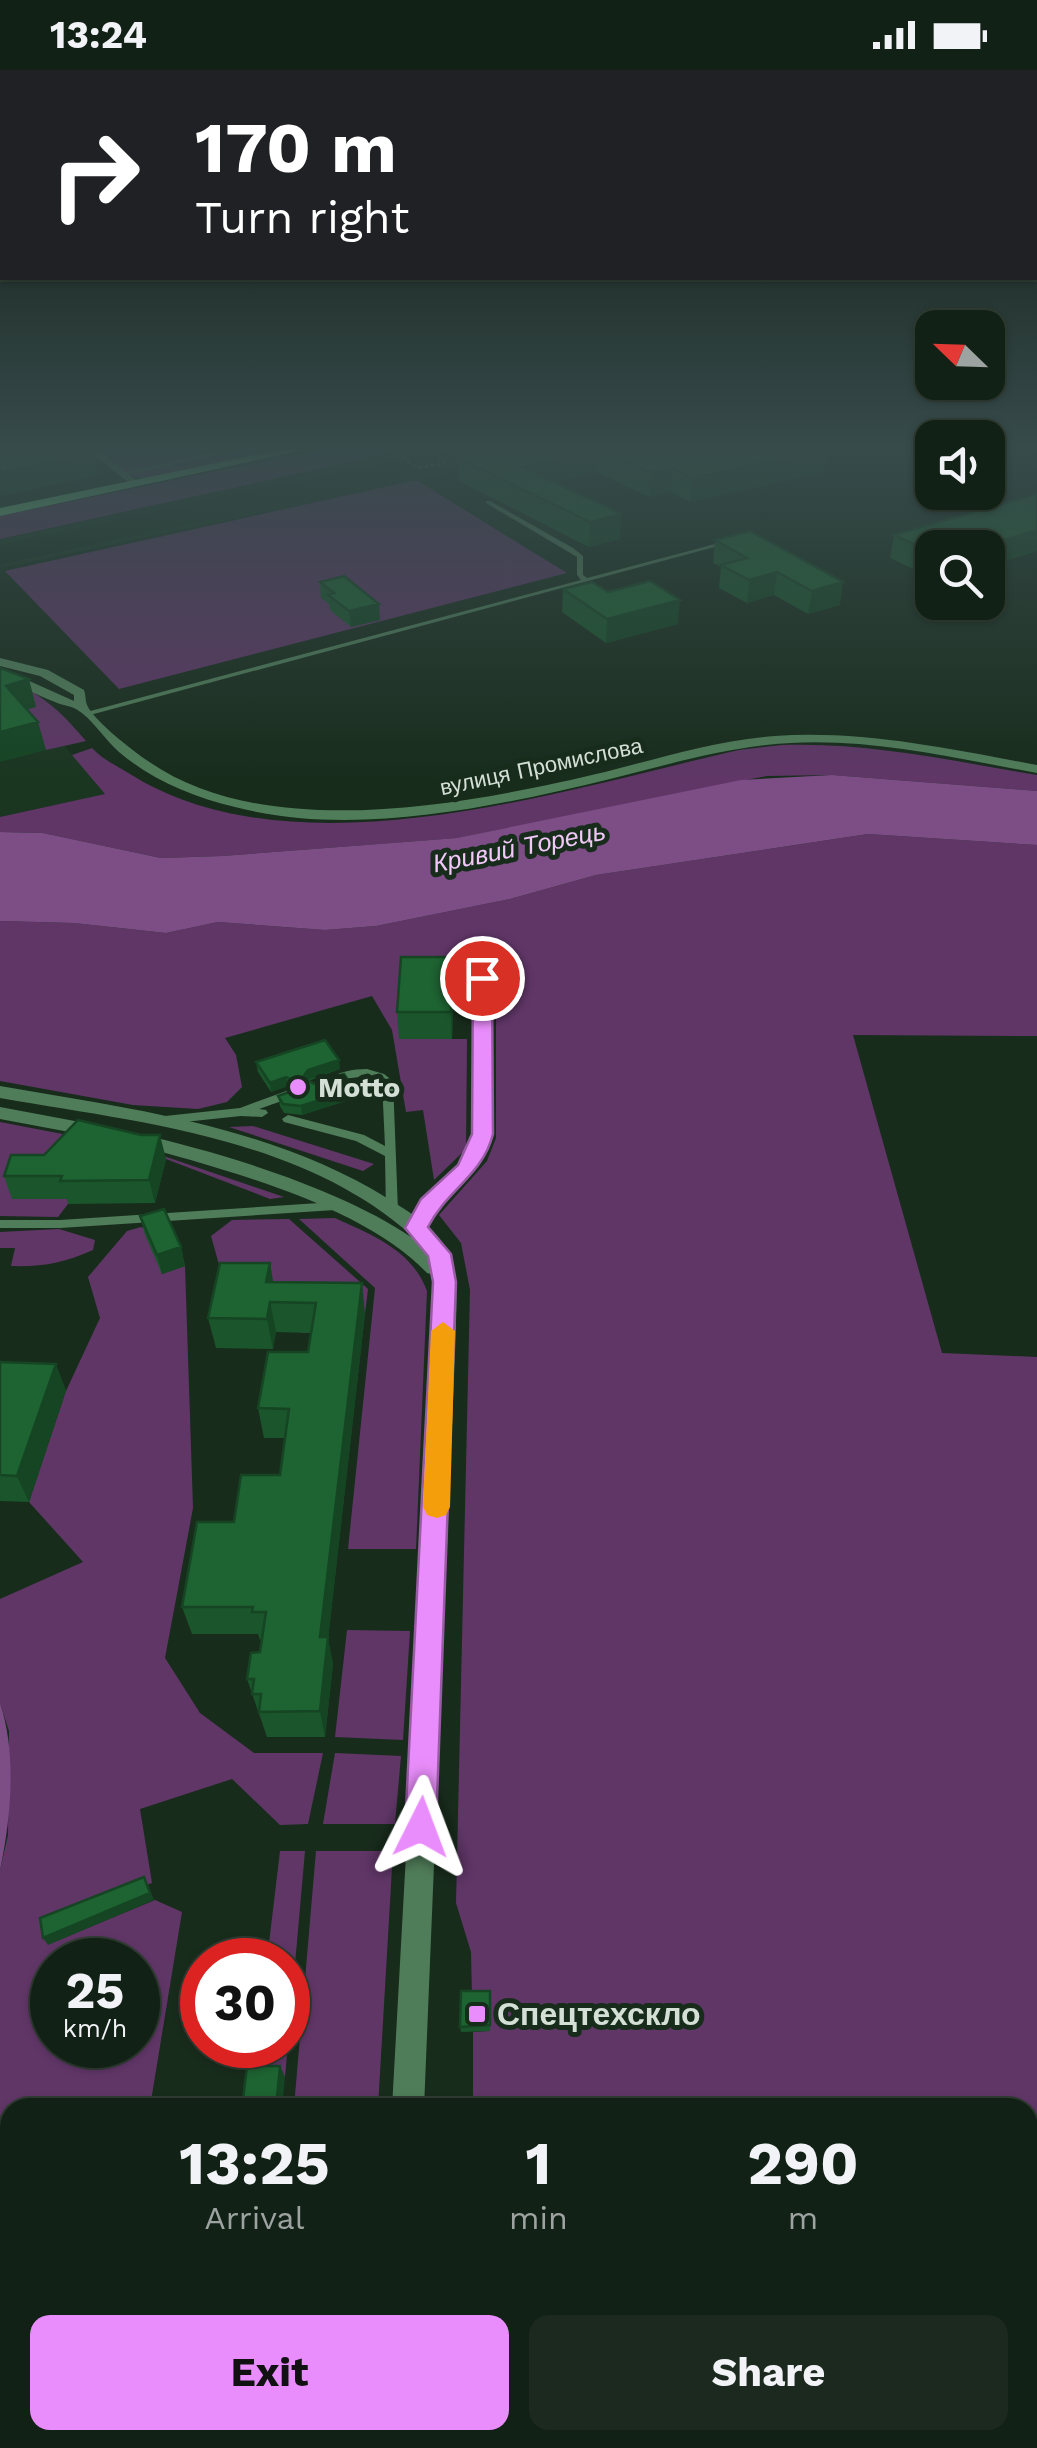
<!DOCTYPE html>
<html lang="en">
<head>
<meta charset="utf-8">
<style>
	:root { --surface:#122115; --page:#1b291e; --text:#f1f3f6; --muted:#9ca3a0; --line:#313e34; --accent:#ea8dfc }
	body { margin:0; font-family:"Work Sans",sans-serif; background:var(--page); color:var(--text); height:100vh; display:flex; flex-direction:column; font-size:38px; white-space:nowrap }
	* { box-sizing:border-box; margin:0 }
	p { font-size:32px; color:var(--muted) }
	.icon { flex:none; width:55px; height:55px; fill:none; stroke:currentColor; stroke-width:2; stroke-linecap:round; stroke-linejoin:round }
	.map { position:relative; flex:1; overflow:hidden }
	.sheet { position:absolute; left:0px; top:2028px; width:1038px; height:352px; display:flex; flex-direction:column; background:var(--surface); border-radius:30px 30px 0 0; box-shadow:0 2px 8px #0004,0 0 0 2px var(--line) }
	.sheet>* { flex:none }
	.banner { position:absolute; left:0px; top:0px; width:1038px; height:210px; box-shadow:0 2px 8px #0004,0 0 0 2px var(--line); background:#202124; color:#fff; overflow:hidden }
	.needle { width:65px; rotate:293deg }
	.controls { position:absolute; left:915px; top:240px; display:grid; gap:20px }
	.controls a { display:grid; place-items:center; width:90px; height:90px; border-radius:20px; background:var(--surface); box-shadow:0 2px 8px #0004,0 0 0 2px var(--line); font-size:50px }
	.speed { position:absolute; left:30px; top:1868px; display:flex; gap:20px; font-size:50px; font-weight:700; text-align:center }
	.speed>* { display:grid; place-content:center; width:130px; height:130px; border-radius:50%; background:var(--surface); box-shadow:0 2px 8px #0004,0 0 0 2px var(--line); line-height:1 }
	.speed small { font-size:25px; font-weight:400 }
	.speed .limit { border:15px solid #d22; background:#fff; color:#111 }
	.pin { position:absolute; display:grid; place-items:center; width:85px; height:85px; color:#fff; margin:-42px; border:5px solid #fff; border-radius:50%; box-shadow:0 2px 10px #0007 }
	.me { position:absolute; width:110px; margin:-55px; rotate:3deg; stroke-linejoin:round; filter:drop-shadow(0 0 8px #0008) }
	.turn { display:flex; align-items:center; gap:35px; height:210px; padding:0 30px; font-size:45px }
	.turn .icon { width:130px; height:130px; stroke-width:2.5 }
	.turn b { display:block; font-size:70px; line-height:85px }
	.eta { display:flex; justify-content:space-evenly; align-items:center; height:170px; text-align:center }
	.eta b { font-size:60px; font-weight:700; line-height:70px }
	.cta { display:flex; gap:20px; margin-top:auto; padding:20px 30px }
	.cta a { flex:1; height:115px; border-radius:20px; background:var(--accent); color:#111; font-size:40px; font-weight:700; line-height:115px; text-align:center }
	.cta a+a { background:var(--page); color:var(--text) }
	.status { display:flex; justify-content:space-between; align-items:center; height:70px; padding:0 50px; background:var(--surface); direction:ltr }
	.status svg { height:28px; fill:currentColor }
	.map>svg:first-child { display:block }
	.built { fill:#1a3520 }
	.green { fill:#603667; fill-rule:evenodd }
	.water { fill:#7d4d86 }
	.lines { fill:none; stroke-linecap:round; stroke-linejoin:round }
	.path { stroke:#596a5c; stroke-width:2.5; stroke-dasharray:4 2.5; stroke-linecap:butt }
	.service { fill:#507d59; fill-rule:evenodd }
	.minor { fill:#507d59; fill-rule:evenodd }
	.primary { fill:#74d48a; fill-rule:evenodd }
	.wall { fill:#1a552b }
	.shaded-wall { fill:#154523 }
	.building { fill:#1e6332; stroke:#154523; stroke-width:2.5 }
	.route { fill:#ea8dfc; stroke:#985ca4; stroke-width:2.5 }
	.slow { fill:#f59e0b }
	.poi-dot { fill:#ea8dfc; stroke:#182c1c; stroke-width:4 }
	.labels { text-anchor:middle; stroke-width:10; stroke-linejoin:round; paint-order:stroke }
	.far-street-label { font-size:22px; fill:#d4e0d6; stroke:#182c1c }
	.far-water-label { font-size:25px; font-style:italic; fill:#f2c8f9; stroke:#182c1c }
	.poi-label { font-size:28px; font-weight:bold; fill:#d4e0d6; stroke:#182c1c; text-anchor:start }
	.near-poi-label { font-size:32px; font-weight:bold; fill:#d4e0d6; stroke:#182c1c; text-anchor:start }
</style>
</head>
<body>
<div class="status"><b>13:24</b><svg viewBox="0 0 49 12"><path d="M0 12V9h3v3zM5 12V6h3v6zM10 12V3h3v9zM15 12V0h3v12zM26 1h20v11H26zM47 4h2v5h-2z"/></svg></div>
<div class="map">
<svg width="1037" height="2378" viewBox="0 0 1037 2378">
	<rect width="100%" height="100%" fill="#182c1c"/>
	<path class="built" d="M417 380H444L0 475V469Z
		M495 380H561L0 498V495L362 415Z
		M0 622 64 675 106 724 0 747Z"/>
	<path class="green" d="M98 380H274V382L146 408 132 407Z
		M317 380H406L0 469V446Z
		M416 410 567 503 119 619 5 501Z
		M0 607C41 623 58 638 86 671L46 680 14 643Z
		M782 675C870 672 952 691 1037 705V721L832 705 767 706 458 768 222 786 161 788 43 763 0 762V747L105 724 72 685 92 678C102 689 117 696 130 704 296 808 562 720 739 680Z
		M868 764 1037 775V966L853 965 942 1283 1037 1287V2154H1028V2038L473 2037V1962L490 1961V1927H472L471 1882 456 1833 470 1220 461 1173 439 1145 487 1091 496 1068V903H405L399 969H467L466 1079 434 1110 423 1040 406 1042 392 960 372 926 225 968 236 985 242 1017 227 1032 198 1039 133 1035 0 1011V851L74 853 166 863 218 852 325 860 376 856 510 829 596 805Z
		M0 1052 146 1080 284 1127 270 1129 166 1089 68 1134 58 1147 0 1146Z
		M253 1056 374 1094 363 1101 229 1057Z
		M335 1148C372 1165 412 1180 427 1221L416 1479H348L375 1218 299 1149Z
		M289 1149 368 1219 365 1244 324 1243 321 1263H302L227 1223 211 1166 232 1150Z
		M141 1157 152 1162 162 1204 185 1196 193 1438 165 1588 200 1643 254 1683H323L308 1754 280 1755 232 1709 140 1739 152 1813 97 1833 49 1874 155 1830 182 1842 150 2037 10 2038V2370H275L274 2378H0V1800L8 1765 9 1661 0 1633V1529L83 1492 29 1432 66 1321 100 1248 88 1207 127 1161ZM52 1890H138V1975H52Z
		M59 1159 95 1170 93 1180C64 1193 42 1197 11 1196L15 1178H0V1162Z
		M347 1560 410 1561 403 1670 335 1667Z
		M335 1683 401 1686 395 1754H323Z
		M280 1781H305L285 2007H253L257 1975H288V1890H267Z
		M316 1781H393L378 2037H294Z
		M1037 2259V2378H440L441 2370H1028V2260Z"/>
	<path class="water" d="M832 705 1037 721V775L868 764 596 805 510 829 376 856 325 860 218 852 166 863 74 853 0 851V762L43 763 161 788 222 786 457 768 741 710Z
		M0 1633C17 1684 11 1748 0 1800Z"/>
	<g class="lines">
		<path class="path" d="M391 380 417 398 445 393 426 380"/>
		<path class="service" d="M224 380H237L122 406 119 404Z
			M486 431H490L573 478 583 486V505L587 508 719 473 722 475 90 645 83 643 581 510 577 505V487L486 433Z
			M482 905 487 908 489 1065 474 1094 436 1136 420 1161 416 1162 410 1158 427 1130 466 1089 477 1065V908Z
			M367 999 384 1004 393 1011 398 1141 392 1145 386 1141 385 1086 356 1071 284 1052 282 1049 288 1045 364 1065 385 1076 382 1012C365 1002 350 1008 332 1014L326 1010C337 1002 354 999 367 999Z
			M289 1020 295 1024 293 1027 259 1039 266 1040 268 1043 262 1047 241 1046 165 1054 159 1050 165 1046 240 1038Z
			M335 1132 341 1136 335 1140 60 1158H0V1150H60Z
			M1028 2188H1037V2208H1028Z"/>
		<path class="minor" d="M87 380H98L141 414 133 416Z
			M0 588 48 600 84 620C86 625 85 630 87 635 94 651 133 681 148 691 267 775 473 733 605 702 660 688 717 670 775 666 863 660 950 679 1037 695V703C949 687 856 664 766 675 713 681 662 696 610 709 494 737 353 768 235 737 193 727 152 710 119 682 105 670 92 648 76 639 71 636 61 635 55 632 37 625 16 615 1 605L7 601 74 631V625L40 606 0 596Z
			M0 1016C133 1039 270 1056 387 1128 409 1142 438 1158 449 1184 459 1206 456 1235 456 1259L424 2038H392L435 1259 434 1205 427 1203C363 1135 221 1098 132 1074L130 1070 139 1064C224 1083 351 1122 421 1174 310 1068 143 1053 0 1028Z
			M0 1037 96 1055 105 1061 96 1067 0 1049Z
			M374 2370H410V2378H374Z"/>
		<path class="primary" d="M279 380H304L0 446V438Z"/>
	</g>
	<path class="wall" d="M476 380H829L826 402 690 432 671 422 649 427 597 402 556 412 621 444 620 469 589 477 459 411 458 388 460 387V384Z
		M1037 424V481L988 496V478H932V503L926 505 890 488 894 465Z
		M715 470 840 535 808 544 774 525 747 533 719 518 721 497 713 493Z
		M320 512 380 550 351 557 330 540 329 534 321 528Z
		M563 519 608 522 678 554 606 573 562 542Z
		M453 887 454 914 452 969H399L397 942Z
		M256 992 340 999 308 1011 314 1014 354 1019 355 1028 302 1045 284 1043 280 1036 278 1026 295 1020 288 1016 271 1022 258 1002Z
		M44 1085 166 1089 155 1133 68 1134 67 1129H12L4 1106Z
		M140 1146 181 1177 185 1196 162 1204 145 1165Z
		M270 1193 273 1212 365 1244 328 1569 333 1594 325 1667H267L247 1609 260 1582 262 1569 260 1570 258 1564H192L182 1537 234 1452 280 1405 285 1368H264L258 1338 308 1282 311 1263 276 1262 273 1279 216 1278 208 1248Z
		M0 1292 66 1320 29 1432 0 1431Z
		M490 1921V1961L461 1962 460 1957Z"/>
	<path class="shaded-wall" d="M591 380H598L597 402 523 420V397Z
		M821 380H829L826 402 690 432 692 408Z
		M93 383 98 406 0 426V402Z
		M673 398 671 422 649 427 651 403Z
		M621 444 620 469 589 477 590 452Z
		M1037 460V481L988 496V478H979Z
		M931 482H932V503L926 505Z
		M777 502 774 525 747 533 749 510Z
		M843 512 840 535 808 544 812 521Z
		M680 530 678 554 606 573 607 549Z
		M379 534 380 550 351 557 349 541Z
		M29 609 36 637 14 643 6 616Z
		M38 652 46 680 0 692V662Z
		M453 887 454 914 452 969 451 942Z
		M339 990 340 999 309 1009 304 1017 303 1007 308 1000Z
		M286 1007 288 1016 271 1022 270 1013Z
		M354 1019 355 1028 302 1045 301 1036Z
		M160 1065 166 1089 155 1133 149 1110Z
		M181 1177 185 1196 162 1204 157 1185Z
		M270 1193 275 1223 266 1212Z
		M362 1213 365 1244 328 1569 333 1594 325 1667 320 1641V1567Z
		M270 1232 276 1262 273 1279 267 1249Z
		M56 1294 66 1320 29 1432 17 1406Z
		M144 1807 154 1830 48 1875 43 1868Z
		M280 1996 285 2007 282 2038H276Z"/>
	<path class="building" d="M0 380H89L93 383 0 402Z
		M476 380H591L523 397 621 444 590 452 458 388 465 386 460 384Z
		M602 380H821L692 408 673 398 651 403Z
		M1037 424V460L979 478H970L961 474 947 478H932V482H931L894 465Z
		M750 461 843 512 812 521 777 502 749 510 721 495 747 488 715 470Z
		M344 506 379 534 349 541 328 525 334 523 320 512Z
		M650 511 680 530 607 549 563 519 592 512 608 522Z
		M0 598 29 609 6 616 38 652 0 662Z
		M401 887H453L451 942H397Z
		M325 970 339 990 308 1000 303 1007 314 1014 344 1004 354 1019 301 1036 283 1034 278 1026 295 1020 296 1012 286 1007 270 1013 256 992Z
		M78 1050 141 1065H160L149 1110 60 1111 62 1106H4L11 1085H44Z
		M164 1139 181 1177 157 1185 140 1146Z
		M220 1193H270L266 1212 362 1213 320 1567H328L320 1641 259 1642 261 1624H252L254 1609H247L251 1583 260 1582 266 1542H252L253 1537H182L197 1452H234L241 1405H280L289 1339 258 1338 268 1282H308L316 1233 270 1232 267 1249 208 1248Z
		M0 1292 56 1294 17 1406 0 1405Z
		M144 1807 150 1823 43 1868 40 1848Z
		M461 1921H490V1955L460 1957Z
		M247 1996H280L276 2038H242Z"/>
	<linearGradient id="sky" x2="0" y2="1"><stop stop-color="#0d180f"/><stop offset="0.53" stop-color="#374b4b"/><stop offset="1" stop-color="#374b4b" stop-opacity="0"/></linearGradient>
	<rect width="1037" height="713" fill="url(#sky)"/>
	<path class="route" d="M482 903 492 908 493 1064C483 1105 446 1121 428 1157L451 1184 456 1212 436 1757 432 1768 421 1773 410 1768 405 1757 433 1212 428 1186 405 1158 421 1129 458 1095 472 1064 473 908Z"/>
	<path class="slow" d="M443 1252 455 1261 450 1437 446 1445 437 1448 427 1445 423 1437 431 1261Z"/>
	<g class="poi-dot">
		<circle cx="298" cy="1017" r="10"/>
		<rect x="467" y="1934" width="20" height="20" rx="5"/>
	</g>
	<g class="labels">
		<g class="far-street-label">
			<text transform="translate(541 696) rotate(-12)" y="8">вулиця Промислова</text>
		</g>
		<g class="far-water-label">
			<text transform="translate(519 777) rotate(-11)" y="9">Кривий Торець</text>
		</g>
		<g class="poi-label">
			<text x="318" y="1027">Motto</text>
		</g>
		<g class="near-poi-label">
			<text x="497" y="1955">Спецтехскло</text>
		</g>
	</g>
</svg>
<div class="controls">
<a><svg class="needle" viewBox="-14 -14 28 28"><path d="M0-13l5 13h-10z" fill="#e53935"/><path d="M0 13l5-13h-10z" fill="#9ca3a0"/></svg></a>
<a><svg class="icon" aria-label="sound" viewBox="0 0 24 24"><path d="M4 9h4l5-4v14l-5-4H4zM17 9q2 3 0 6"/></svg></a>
<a><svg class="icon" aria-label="search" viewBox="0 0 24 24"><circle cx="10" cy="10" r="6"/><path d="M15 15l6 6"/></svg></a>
</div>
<div class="speed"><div>25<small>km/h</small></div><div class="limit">30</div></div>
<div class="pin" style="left:482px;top:908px;background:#d93025"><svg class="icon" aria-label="arrive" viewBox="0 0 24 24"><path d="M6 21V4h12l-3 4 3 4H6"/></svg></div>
<svg class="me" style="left:421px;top:1757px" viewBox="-20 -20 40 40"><path d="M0-17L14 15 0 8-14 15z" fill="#ea8dfc" stroke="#fff" stroke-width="4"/></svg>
<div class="banner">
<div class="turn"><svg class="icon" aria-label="right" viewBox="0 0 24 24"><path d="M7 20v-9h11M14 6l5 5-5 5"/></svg><div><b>170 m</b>Turn right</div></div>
</div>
<section class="sheet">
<div class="eta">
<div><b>13:25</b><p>Arrival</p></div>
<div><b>1</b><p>min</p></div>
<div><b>290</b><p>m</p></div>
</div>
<div class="cta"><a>Exit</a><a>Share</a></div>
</section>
</div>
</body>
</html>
